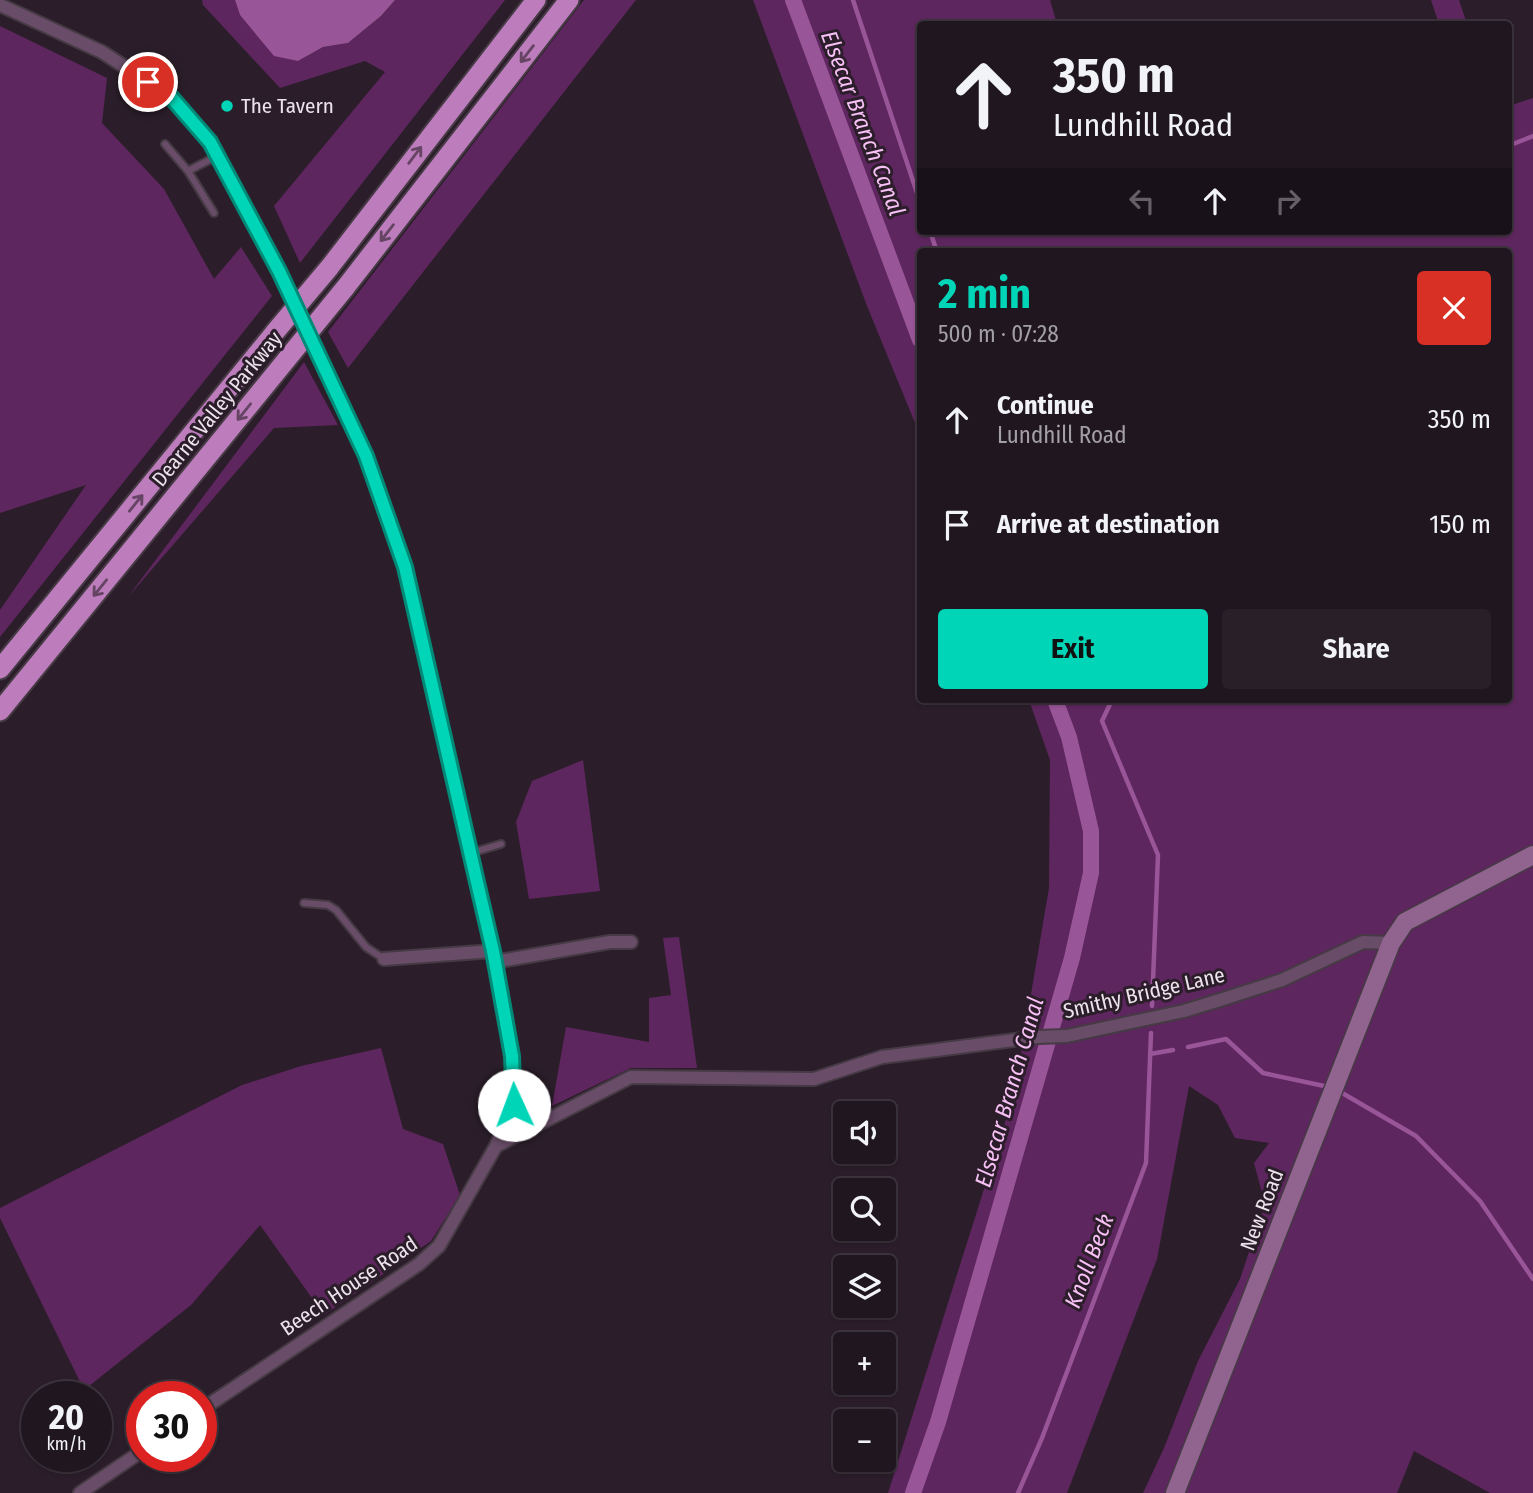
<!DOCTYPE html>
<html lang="en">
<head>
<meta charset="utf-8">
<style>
	:root { --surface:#201620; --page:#281f29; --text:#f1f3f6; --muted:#a29fa5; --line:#3d353e; --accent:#00d5b7 }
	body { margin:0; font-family:"Fira Sans Condensed",sans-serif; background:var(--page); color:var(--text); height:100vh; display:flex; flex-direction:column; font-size:26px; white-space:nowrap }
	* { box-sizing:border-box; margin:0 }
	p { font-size:23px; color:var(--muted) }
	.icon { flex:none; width:38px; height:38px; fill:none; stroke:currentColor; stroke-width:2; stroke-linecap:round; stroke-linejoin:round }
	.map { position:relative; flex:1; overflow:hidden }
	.drawer { position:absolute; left:917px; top:248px; width:595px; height:455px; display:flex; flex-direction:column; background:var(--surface); border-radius:7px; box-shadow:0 2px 5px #0004,0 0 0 2px var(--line) }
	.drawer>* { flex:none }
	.hud { position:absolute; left:917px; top:21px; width:595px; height:214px; border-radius:7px; box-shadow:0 2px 5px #0004,0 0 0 2px var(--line); background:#201620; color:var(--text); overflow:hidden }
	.controls { position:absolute; left:833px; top:1101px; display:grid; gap:14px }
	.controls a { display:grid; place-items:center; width:63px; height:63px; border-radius:7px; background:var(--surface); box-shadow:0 2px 5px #0004,0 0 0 2px var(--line); font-size:35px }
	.speed { position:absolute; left:21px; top:1381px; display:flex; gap:14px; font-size:35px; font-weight:700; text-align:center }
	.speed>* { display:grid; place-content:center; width:91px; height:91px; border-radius:50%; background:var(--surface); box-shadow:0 2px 5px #0004,0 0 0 2px var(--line); line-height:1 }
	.speed small { font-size:18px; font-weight:400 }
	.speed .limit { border:10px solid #d22; background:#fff; color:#111 }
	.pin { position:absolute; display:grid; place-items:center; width:60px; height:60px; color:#fff; margin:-30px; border:4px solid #fff; border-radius:50%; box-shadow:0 2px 7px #0007 }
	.me { position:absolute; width:77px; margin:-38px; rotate:358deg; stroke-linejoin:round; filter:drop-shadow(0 0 5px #0008) }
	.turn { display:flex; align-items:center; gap:24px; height:147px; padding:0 21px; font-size:32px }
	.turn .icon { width:91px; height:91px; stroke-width:2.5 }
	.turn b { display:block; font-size:49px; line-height:60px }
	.lanes { display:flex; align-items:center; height:66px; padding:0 21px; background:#0003; justify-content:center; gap:35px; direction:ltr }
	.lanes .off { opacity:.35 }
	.round { display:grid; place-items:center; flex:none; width:74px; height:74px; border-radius:7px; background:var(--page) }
	.headline { display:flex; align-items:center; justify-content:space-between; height:119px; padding:0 21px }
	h1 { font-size:42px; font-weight:700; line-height:52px; color:var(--accent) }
	.button { display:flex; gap:14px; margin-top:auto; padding:14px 21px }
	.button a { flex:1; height:80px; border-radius:7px; background:var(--accent); color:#111; font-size:28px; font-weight:700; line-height:80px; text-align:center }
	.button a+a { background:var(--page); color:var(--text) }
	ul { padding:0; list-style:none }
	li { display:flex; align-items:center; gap:21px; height:105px; padding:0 21px }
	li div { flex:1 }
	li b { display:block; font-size:26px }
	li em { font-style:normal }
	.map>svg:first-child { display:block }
	.green { fill:#5e265e }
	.water { fill:#985597 }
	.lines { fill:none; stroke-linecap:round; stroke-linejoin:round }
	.stream { stroke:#985597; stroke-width:4.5 }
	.canal { stroke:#985597; stroke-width:16 }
	.service-casing { stroke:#463a45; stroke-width:10 }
	.minor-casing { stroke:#463a45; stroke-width:16 }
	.secondary-casing { stroke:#463a45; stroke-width:21 }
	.trunk-casing { stroke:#463a45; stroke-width:23 }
	.service { stroke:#694d68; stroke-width:6 }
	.minor { stroke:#694d68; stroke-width:12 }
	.secondary { stroke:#91648f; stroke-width:18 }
	.trunk { stroke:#bd7dbc; stroke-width:19 }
	.trunk-bridge-casing { stroke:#463a45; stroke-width:23; stroke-linecap:butt }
	.trunk-bridge { stroke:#bd7dbc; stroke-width:19 }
	.oneway { stroke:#654464 }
	.route-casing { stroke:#008a77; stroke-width:18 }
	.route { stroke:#00d5b7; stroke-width:12 }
	.poi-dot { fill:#00d5b7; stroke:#2b1e2a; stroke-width:2.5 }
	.labels { text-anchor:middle; stroke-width:6; stroke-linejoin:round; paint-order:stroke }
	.poi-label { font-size:21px; fill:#ece3eb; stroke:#2b1e2a; text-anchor:start }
	.street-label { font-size:21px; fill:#ece3eb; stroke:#2b1e2a }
	.water-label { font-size:23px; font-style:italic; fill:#f8c1f6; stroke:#2b1e2a }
</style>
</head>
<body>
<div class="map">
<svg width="1533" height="1493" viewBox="0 0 1533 1493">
	<rect width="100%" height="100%" fill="#2b1e2a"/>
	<path class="green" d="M202 0H235L240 15 298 61 323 47 348 43 381 16 395 0H505L300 263 274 206 385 72 365 61 280 88 203 5Z
		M584 0H636L348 368 328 332Z
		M753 0H1050L1057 24H920V231H1508L1509 106 1533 98V1493H1490L1414 1451 1397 1493H1143L1164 1448 1198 1361 1240 1279 1265 1204 1254 1163 1269 1143 1235 1138 1218 1105 1189 1086 1157 1259 1067 1493H888L1014 1094 1049 888 1050 760 1029 700H1508V252H920V435L867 306Z
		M1431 0H1459L1467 24H1439Z
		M0 26 107 78 102 123 164 189 214 279 241 247 272 296 0 637V610L86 485 0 513Z
		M304 362 338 425 274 428 128 597Z
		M583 760 600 891 529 899 516 822 532 781Z
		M679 937 697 1068H631L552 1106 566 1027 649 1042V998L671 995 663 938Z
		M381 1048 403 1129 443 1144 460 1195 431 1241 324 1315 260 1225 191 1305 84 1390 0 1218V1208L242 1085 301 1066Z"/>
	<path class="water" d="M235 0H395L381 16 348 43 323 47 298 61 274 56 240 15Z"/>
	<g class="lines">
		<path class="stream" d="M853 0 920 202
			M1508 146 1533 136
			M930 231 937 252
			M1112 700 1102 721 1158 855 1152 1006
			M1188 1047 1226 1039 1263 1073 1329 1087
			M1150 1054 1173 1050
			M1337 1090 1416 1136 1480 1201 1533 1279
			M1018 1493 1042 1438 1146 1163 1151 1033"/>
		<path class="canal" d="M793 0 920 340
			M913 1493 938 1422 1072 958 1091 873V831L1069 737 1055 700"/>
		<g class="service-casing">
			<path id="service" d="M165 144 188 171 214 213
				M188 171 217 156
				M471 853 501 844
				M304 903 328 905 336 910 366 947 384 959"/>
		</g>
		<g class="minor-casing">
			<path id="minor" d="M0 5 102 52 171 97 210 142 279 270 366 456 405 567 493 951 512 1056 514 1105 496 1146 439 1246 419 1264 201 1410
				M384 959 493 951
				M494 962 610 942H631
				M496 1146 631 1077 814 1079 882 1057 1037 1037 1067 1036 1184 1011 1220 1000 1282 980 1363 942 1391 943
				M80 1493 142 1451"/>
		</g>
		<g class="secondary-casing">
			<path id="secondary" d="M1175 1493 1391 943 1405 922 1533 855"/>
		</g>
		<g class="trunk-casing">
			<path id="trunk" d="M329 268 536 0
				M345 288 569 0
				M0 669 275 332
				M0 711 287 359"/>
		</g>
		<use href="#service" class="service"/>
		<use href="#minor" class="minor"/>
		<use href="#secondary" class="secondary"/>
		<use href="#trunk" class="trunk"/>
		<g class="trunk-bridge-casing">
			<path id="trunk-bridge" d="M275 332 329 268
				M287 359 345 288"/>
		</g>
		<use href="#trunk-bridge" class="trunk-bridge"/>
	</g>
	<defs><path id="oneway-shaft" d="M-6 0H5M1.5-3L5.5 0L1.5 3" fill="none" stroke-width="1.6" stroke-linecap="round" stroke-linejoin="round" transform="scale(1.75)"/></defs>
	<g class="oneway">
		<use href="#oneway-shaft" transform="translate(527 54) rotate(128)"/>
		<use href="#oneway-shaft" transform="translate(415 155) rotate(-53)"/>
		<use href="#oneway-shaft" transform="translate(387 233) rotate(128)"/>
		<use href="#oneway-shaft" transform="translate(244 412) rotate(129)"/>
		<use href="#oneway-shaft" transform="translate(136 503) rotate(-51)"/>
		<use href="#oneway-shaft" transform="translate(100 588) rotate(129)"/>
	</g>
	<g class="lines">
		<g class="route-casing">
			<path id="route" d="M148 82 171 97 210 142 279 271 366 456 405 567 476 878 493 951 512 1056 514 1105"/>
		</g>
		<use href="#route" class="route"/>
	</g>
	<circle class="poi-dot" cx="227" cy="106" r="7"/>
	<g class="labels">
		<g class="poi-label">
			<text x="241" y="113">The Tavern</text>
		</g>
		<g class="street-label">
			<text transform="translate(217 409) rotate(-51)" y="7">Dearne Valley Parkway</text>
			<text transform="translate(1144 993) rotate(-13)" y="7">Smithy Bridge Lane</text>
			<text transform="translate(1262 1210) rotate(-69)" y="7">New Road</text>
			<text transform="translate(349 1286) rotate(-34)" y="7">Beech House Road</text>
		</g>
		<g class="water-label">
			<text transform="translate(863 123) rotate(69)" y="8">Elsecar Branch Canal</text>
			<text transform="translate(1009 1092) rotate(-74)" y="8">Elsecar Branch Canal</text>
			<text transform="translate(1089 1261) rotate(-69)" y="8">Knoll Beck</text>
		</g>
	</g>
</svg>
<div class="controls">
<a><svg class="icon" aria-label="sound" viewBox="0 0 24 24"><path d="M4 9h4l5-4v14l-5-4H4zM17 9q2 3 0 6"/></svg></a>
<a><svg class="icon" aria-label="search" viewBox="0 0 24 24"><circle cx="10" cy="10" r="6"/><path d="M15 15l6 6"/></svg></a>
<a><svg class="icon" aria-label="layers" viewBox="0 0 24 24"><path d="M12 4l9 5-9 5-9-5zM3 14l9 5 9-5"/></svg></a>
<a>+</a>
<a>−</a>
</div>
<div class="speed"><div>20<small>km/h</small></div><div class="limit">30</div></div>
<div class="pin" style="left:148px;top:82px;background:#d93025"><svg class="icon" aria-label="arrive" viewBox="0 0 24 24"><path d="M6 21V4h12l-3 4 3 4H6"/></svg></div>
<svg class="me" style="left:514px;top:1105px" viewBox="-20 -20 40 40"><circle r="19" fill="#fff"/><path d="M0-13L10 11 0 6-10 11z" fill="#00d5b7"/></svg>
<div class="hud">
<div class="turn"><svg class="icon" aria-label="ahead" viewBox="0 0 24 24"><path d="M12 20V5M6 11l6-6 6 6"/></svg><div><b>350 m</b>Lundhill Road</div></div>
<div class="lanes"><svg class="icon off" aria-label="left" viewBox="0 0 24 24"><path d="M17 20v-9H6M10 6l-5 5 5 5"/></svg><svg class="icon" aria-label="ahead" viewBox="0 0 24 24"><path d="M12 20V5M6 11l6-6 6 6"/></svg><svg class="icon off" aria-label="right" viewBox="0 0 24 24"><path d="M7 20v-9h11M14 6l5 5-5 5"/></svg></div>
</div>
<section class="drawer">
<div class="headline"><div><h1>2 min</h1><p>500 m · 07:28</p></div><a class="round" style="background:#d93025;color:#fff"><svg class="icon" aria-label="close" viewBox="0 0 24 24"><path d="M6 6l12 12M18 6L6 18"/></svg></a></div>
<ul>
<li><svg class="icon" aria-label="ahead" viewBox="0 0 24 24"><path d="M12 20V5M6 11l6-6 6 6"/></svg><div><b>Continue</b><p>Lundhill Road</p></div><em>350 m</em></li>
<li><svg class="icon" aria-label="arrive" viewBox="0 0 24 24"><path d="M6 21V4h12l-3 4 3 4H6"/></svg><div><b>Arrive at destination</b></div><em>150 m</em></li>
</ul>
<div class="button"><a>Exit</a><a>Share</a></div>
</section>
</div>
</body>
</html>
